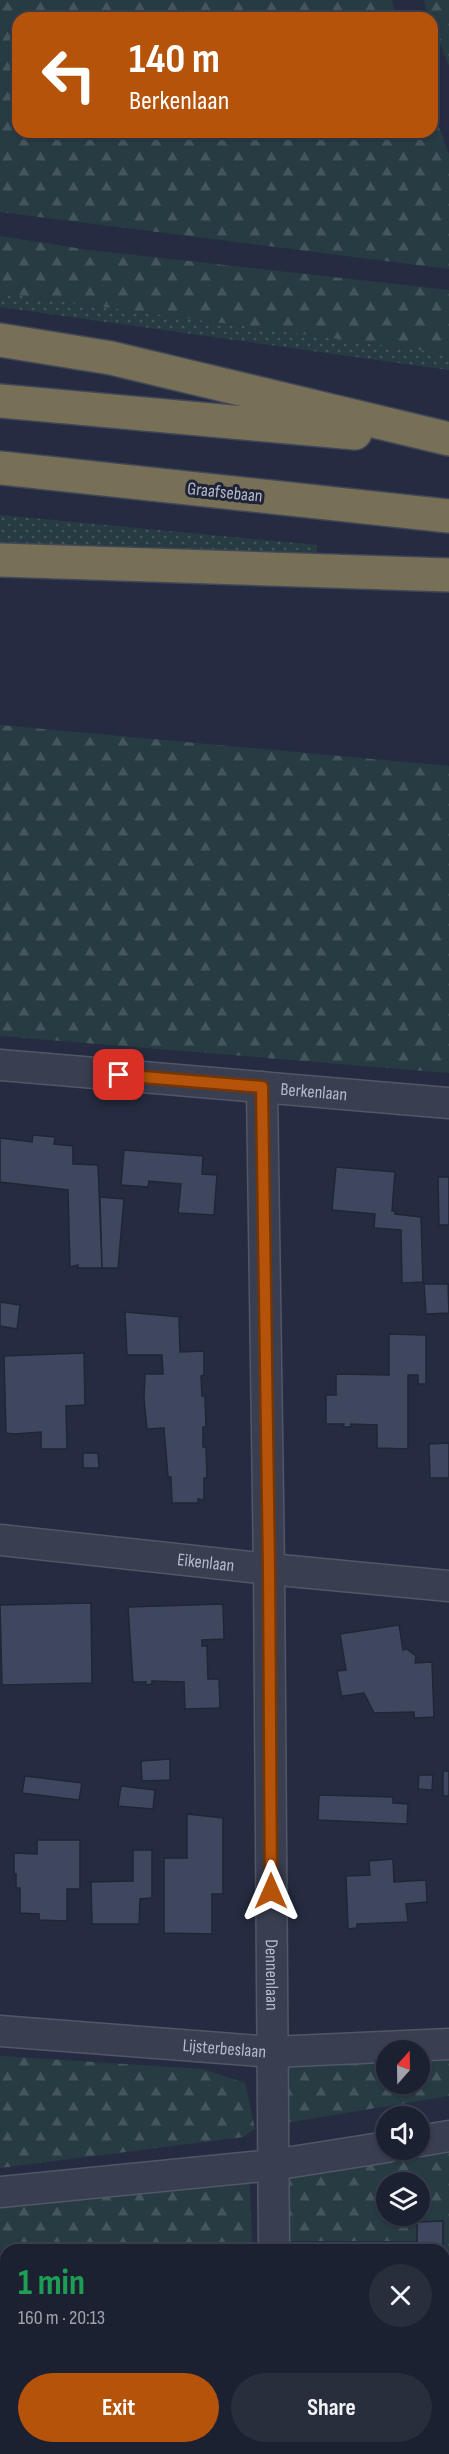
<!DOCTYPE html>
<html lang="en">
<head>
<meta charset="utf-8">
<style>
	:root { --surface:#1c2131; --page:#292e3d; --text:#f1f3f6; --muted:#a0a3ab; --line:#3a3e4d; --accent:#b45309 }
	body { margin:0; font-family:"Sofia Sans Condensed",sans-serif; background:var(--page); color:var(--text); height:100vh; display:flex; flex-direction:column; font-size:22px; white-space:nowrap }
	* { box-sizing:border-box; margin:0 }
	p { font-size:20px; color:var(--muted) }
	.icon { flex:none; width:33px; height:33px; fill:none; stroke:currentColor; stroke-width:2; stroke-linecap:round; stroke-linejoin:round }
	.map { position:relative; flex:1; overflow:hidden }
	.drawer { position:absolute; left:0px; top:2244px; width:450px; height:210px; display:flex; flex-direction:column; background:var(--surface); border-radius:18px 18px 0 0; box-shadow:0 2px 4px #0004,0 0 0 2px var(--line) }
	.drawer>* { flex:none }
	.top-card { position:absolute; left:12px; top:12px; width:426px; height:126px; border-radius:18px; box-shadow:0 2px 4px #0004,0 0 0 2px var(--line); background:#b45309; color:#fff; overflow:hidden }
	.needle { width:39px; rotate:20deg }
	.buttons { position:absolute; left:376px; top:2040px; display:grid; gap:12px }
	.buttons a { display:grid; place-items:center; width:54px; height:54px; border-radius:50%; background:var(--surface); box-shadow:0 2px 4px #0004,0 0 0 2px var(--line); font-size:30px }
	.pin { position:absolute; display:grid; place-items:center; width:51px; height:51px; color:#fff; margin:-26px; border-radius:12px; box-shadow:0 3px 9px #0006 }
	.me { position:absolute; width:66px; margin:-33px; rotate:0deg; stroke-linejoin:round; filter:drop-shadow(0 0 4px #0008) }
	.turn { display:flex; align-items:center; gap:21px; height:126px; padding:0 18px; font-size:27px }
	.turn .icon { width:78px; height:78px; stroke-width:2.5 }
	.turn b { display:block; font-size:42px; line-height:51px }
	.round { display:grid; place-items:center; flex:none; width:63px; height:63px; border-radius:32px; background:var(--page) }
	.head { display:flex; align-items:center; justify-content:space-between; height:102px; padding:0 18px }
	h1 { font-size:36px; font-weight:700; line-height:45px; color:#1e9e55 }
	.action { display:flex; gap:12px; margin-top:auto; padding:12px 18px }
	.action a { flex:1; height:69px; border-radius:36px; background:var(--accent); color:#fff; font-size:24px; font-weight:700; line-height:69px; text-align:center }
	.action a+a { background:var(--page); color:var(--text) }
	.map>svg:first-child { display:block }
	.grass { fill:url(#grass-dots) }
	.forest { fill:url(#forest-firs); fill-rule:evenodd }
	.building { fill:#3f475f; stroke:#202638; stroke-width:1.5 }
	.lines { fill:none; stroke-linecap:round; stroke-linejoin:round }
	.minor-casing { stroke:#515768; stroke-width:33 }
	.motorway-casing { stroke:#414758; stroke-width:36 }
	.minor { stroke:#393f51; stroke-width:30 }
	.motorway { stroke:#777056; stroke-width:33 }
	.route-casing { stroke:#753606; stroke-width:15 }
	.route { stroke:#b45309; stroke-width:10 }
	.labels { text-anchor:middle; stroke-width:6; stroke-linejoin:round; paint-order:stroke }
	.street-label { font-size:18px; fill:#b6bbcb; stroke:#1e2436 }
</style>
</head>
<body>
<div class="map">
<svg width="449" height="2454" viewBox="0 0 449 2454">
	<defs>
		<pattern id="grass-dots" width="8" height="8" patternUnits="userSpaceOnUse" patternTransform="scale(1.5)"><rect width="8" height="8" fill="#273b42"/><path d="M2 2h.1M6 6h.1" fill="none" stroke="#44555c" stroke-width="1.8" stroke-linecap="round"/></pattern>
		<pattern id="forest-firs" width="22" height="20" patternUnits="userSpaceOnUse" patternTransform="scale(1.5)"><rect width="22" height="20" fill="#273b42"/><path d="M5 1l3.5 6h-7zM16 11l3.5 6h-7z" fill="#44555c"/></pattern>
	</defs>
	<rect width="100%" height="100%" fill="#252c41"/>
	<path class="grass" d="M0 293 449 354V370L0 307Z
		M0 515 317 545V553L0 544Z"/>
	<path class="forest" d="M0 0H391L398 18H18V132H432V109L449 154V269L0 212Z
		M423 0H449V66Z
		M0 236 89 250 449 290V354L0 293Z
		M0 725 449 766V1073L0 1036Z
		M449 2046V2096L285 2123 288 2057ZM387 2050H420V2084H387Z
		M0 2056 203 2069 245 2083 255 2129 243 2137 0 2168Z
		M449 2126V2454H427L426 2448H444V2250H419L418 2241H290L286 2152 420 2150ZM387 2182H420V2216H387Z
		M249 2161 252 2244 0 2251V2198Z"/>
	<path class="building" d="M33 1135 55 1137 54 1144 73 1146V1164L98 1165 102 1268H78V1265L70 1267 68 1190 0 1182V1138L32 1142Z
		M124 1150 203 1156 202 1174 217 1175 214 1215 178 1213 181 1184 149 1181 148 1187 121 1185Z
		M336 1167 395 1172 392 1211H395V1214L421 1217 423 1282 402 1283 401 1230 374 1228 375 1214 332 1210Z
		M438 1177H449V1225H439Z
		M100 1197 124 1199 118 1268H102Z
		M424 1284H448L449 1313 426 1314Z
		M0 1302 20 1305 17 1329 0 1326Z
		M125 1312 181 1317 179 1319 180 1352 204 1351V1375L201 1376 202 1396H205L206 1427H203V1447H206L207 1478H204V1500L198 1499V1503H172L171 1477H168L164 1428 147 1429 144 1399 145 1374H163L162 1355H127Z
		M389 1334 426 1335V1384H418V1375H408V1449L377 1448V1425L351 1424V1427H343L344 1424H326V1395H336V1374L389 1375Z
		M84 1353 85 1405 66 1406 67 1449H41V1432L14 1434 6 1433 4 1356Z
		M449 1443V1478H430L429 1444Z
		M83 1453H98L99 1468H83Z
		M91 1603 92 1683 2 1685 0 1605Z
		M223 1604 224 1639 202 1640V1646H207L208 1679H219L220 1708 185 1709 184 1682 152 1681V1684L146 1685V1682H133L128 1607Z
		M399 1625 403 1650 407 1649 416 1656 415 1663 432 1662 434 1717 414 1718V1712L374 1713 364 1693 343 1696 342 1699 337 1671 346 1670 340 1634Z
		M170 1759V1780L142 1781 141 1761Z
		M443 1771H449V1796H443Z
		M419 1775H433L432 1790 418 1789Z
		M25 1776 82 1783 79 1800 22 1793Z
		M121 1786 155 1790 153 1809 118 1806Z
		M319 1795 393 1797V1803L408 1804 407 1824 318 1820Z
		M187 1814 223 1818V1894H212V1934L164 1933V1858H187Z
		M37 1840H80V1889H67V1921L39 1920V1914L20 1913V1888H16V1874L14 1875V1853L37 1854Z
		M133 1850H152V1898L140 1899 139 1924H92L91 1882 133 1881Z
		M393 1859 394 1882 426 1880 427 1902 406 1904 408 1922 357 1924V1928L348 1929 346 1876 370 1875 369 1861Z
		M443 2221V2250H417V2222Z
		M2 2257H6V2324H3Z"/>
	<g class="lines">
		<g class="minor-casing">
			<g id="minor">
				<path id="s1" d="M0 1065 449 1103"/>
				<path id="s2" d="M262 1087 269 1569 274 2250"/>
				<path id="s3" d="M0 1540 269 1569 449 1586"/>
				<path id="s4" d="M0 2031 272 2052 449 2044"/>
				<path d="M420 2141 449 2136"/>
				<path d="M0 2192 273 2165 387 2147"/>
				<path d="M276 2448V2454"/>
			</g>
		</g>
		<g class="motorway-casing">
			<path id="motorway" d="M0 340 111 358 449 439
				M0 401 355 433
				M0 468 449 516
				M0 560 449 575"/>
		</g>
		<use href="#minor" class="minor"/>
		<use href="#motorway" class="motorway"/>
	</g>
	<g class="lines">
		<g class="route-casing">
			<path id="route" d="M119 1075 262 1087 269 1569 271 1891"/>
		</g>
		<use href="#route" class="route"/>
	</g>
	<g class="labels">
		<g class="street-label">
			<text transform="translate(225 492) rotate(6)" y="6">Graafsebaan</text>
			<text dy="6" stroke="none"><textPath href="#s1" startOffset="315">Berkenlaan</textPath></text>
			<text dy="6" stroke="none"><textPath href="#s3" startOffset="207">Eikenlaan</textPath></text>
			<text dy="6" stroke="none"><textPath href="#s2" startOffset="888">Dennenlaan</textPath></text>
			<text dy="6" stroke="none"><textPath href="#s4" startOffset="225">Lijsterbeslaan</textPath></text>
		</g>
	</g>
</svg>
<div class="buttons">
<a><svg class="needle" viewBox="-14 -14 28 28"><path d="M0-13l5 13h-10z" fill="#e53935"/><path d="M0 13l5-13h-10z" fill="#a0a3ab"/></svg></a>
<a><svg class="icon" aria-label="sound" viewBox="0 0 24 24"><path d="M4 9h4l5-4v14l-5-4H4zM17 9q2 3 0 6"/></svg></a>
<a><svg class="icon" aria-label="layers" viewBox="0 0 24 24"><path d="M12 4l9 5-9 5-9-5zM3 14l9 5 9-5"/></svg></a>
</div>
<div class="pin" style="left:119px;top:1075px;background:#d93025"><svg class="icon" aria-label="arrive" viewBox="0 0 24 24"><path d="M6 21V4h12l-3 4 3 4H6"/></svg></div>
<svg class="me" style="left:271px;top:1891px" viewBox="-20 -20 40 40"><path d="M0-17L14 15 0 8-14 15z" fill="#b45309" stroke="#fff" stroke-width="4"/></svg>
<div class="top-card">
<div class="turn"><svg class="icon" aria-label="left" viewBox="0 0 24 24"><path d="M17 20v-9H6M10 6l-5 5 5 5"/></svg><div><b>140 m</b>Berkenlaan</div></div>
</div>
<section class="drawer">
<div class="head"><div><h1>1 min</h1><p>160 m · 20:13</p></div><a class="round"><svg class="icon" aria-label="close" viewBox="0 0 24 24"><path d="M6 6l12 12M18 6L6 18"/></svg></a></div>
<div class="action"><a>Exit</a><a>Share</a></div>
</section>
</div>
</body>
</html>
